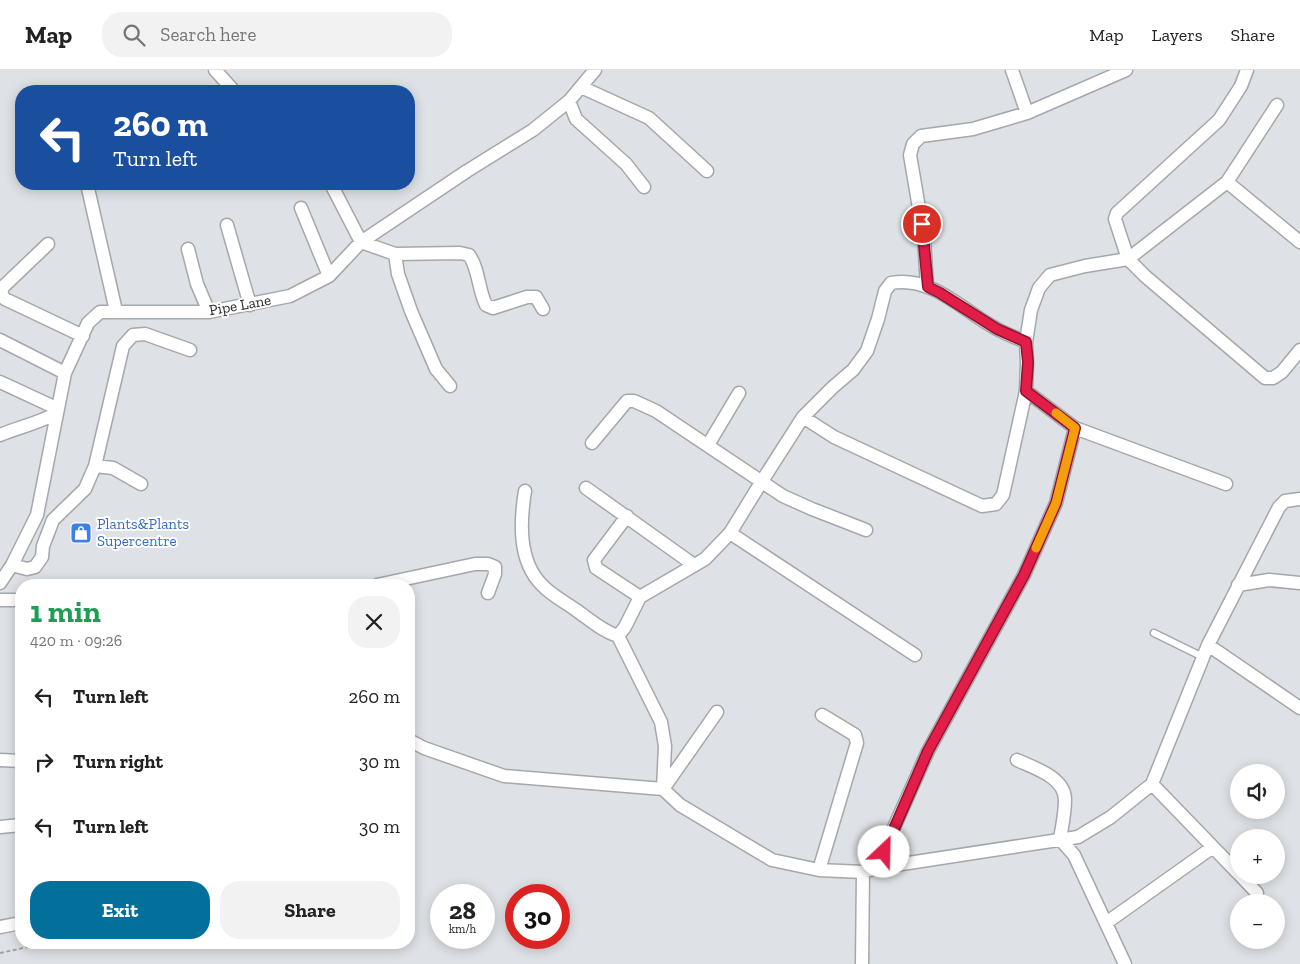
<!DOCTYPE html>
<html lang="en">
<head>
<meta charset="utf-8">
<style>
	:root { --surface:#fff; --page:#f2f2f2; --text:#222; --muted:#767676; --line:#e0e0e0; --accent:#03709c }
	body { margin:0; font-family:"Zilla Slab",serif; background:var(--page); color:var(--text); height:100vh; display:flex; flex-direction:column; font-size:19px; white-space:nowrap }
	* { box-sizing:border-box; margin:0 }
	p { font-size:16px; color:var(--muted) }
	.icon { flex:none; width:28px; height:28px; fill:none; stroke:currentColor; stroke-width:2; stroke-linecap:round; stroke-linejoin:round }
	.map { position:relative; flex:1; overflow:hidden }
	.side { position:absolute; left:15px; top:509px; width:400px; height:370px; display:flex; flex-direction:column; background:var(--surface); border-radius:20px; box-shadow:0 2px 12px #0003 }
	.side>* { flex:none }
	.top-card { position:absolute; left:15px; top:15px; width:400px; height:105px; border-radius:20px; box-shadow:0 2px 12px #0003; background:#1a4fa0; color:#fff; overflow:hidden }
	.buttons { position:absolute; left:1230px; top:694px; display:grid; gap:10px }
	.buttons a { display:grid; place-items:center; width:55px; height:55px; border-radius:50%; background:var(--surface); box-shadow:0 2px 12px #0003; font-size:25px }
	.speed { position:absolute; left:430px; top:814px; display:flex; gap:10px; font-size:25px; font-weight:700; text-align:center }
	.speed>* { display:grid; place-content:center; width:65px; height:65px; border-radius:50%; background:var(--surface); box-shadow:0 2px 12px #0003; line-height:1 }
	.speed small { font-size:12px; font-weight:400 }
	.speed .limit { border:8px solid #d22; background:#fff; color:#111 }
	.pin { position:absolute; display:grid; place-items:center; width:42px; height:42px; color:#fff; margin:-21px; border:2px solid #fff; border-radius:50%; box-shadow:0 1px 5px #0007 }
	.me { position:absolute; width:55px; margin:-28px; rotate:24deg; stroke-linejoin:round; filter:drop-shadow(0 0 4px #0008) }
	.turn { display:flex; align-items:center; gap:18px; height:105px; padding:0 15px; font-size:22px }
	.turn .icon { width:65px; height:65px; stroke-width:2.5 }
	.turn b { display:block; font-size:35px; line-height:42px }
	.round { display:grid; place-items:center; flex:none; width:52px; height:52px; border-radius:20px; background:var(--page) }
	.headline { display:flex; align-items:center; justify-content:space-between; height:85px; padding:0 15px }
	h1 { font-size:30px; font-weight:800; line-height:38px; color:#1e9e55 }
	.cta { display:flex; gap:10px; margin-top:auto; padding:10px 15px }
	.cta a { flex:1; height:58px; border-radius:20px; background:var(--accent); color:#fff; font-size:20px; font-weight:800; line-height:58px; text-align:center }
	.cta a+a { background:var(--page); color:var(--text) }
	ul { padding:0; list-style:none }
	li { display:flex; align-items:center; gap:15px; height:65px; padding:0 15px }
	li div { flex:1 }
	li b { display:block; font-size:19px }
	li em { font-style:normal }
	header { display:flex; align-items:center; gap:30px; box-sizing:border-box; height:70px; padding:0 25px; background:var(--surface); border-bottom:1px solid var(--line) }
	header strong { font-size:24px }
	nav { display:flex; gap:28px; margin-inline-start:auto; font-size:18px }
	.search { width:350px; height:45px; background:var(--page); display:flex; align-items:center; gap:12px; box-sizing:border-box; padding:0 18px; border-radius:20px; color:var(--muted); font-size:19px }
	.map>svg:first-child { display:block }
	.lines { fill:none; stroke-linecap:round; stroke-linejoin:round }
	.lane-casing { stroke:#a4a7ab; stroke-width:9 }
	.street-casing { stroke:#a4a7ab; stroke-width:15 }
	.path { stroke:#a0a3a6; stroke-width:2; stroke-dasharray:4 2.5; stroke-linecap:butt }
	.lane { stroke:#fff; stroke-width:6 }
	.street { stroke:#fff; stroke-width:12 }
	.route-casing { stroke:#92132f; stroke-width:12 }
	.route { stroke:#e11d48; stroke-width:9 }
	.slow { stroke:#f59e0b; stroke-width:9 }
	.labels { text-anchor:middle; stroke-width:4; stroke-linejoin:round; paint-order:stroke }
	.street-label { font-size:15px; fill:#242526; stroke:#fff }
	.shop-label { font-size:15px; fill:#366cbe; stroke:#fff; text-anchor:start }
</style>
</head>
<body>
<header>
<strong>Map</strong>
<div class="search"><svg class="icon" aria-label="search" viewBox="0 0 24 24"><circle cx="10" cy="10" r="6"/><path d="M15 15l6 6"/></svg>Search here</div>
<nav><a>Map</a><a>Layers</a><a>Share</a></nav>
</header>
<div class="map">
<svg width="1300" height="894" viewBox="0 0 1300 894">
	<rect width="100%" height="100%" fill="#dee1e5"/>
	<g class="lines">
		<g class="lane-casing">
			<path id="lane" d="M1154 563 1203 587"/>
		</g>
		<g class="street-casing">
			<path id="street" d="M215 0 234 21
				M1012 0 1027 43
				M1247 0 1241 16 1219 50 1117 143 1115 149 1128 189 1145 206 1265 308H1273L1282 302 1300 280
				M581 17 649 48 707 101
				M569 31 576 49 626 94 644 117
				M1227 112 1277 35
				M87 114 116 241
				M331 114 361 172 395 184
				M301 138 329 206
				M227 155 250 235
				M48 174 3 217 1 224 5 229 83 266
				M188 179 197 214 209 242
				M927 217 924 167 910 85 913 74 921 66 973 59 1027 43 1126 0
				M0 270 65 303
				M0 312 54 337 57 343C39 353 19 357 0 365
				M450 316 436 299 411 241 398 204 395 184 460 183 469 185C479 199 478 219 486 235L493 238 527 227H536L543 239
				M803 347 834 367 982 436 996 434 1003 425 1026 321
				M1075 358 1226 414
				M592 373 627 331H634L656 341 783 426 812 439 866 460
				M708 375 739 323
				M95 396 113 398 141 414
				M586 418 694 495
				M525 421C520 452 518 491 542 515 551 525 565 532 576 540 589 549 602 561 618 566
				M627 446 594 490 596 498 640 527
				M730 463 915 585
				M12 495 27 499 35 497 42 487 43 476 53 450 85 419 95 396 123 276 133 265 145 264 190 280
				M0 513 12 495 37 445 65 303 88 253 100 242H209L290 226 329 206 361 172 467 101 533 60 569 31 595 0
				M377 515 475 494H488L495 497V504L488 523
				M1238 515 1269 510 1300 513
				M0 530H21
				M1208 575 1300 638
				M409 670 424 678 504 706 663 719 680 735 772 790 819 800 863 802 876 798 1078 767 1111 747 1152 714 1208 575 1279 437 1285 431 1300 429
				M0 690 21 691
				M1017 690C1034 698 1065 707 1065 730 1065 743 1062 757 1060 769
				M1152 714 1239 804
				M663 719 665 676 661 652 618 566 625 557 640 527 705 489 730 463 762 411 803 347 833 317 853 300 867 281 878 249 885 221 891 213C932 205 964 242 997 259 1006 264 1016 268 1026 272
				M663 719 717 642
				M0 757 21 755
				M1060 769 1074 785 1125 894
				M876 798 928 681 1024 505 1056 433 1075 358 1026 321 1027 293 1026 272 1031 240 1039 218 1050 205 1085 196 1128 189 1227 112 1300 172
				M819 800 857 673 855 665 822 645
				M1240 805 1257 823
				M1106 853 1213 777
				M0 857 21 853
				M862 894 863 802"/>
		</g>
		<path class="path" d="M0 883 51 872"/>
		<use href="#lane" class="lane"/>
		<use href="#street" class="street"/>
	</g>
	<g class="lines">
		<g class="route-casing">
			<path id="route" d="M884 782 928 681 1024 505 1056 433 1075 358 1026 321 1028 292 1026 272 997 259 940 223 928 217 922 154"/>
		</g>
		<use href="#route" class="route"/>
		<path class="slow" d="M1036 478 1056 433 1075 358 1056 343"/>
	</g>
	<defs>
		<g id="shop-square" transform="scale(1.125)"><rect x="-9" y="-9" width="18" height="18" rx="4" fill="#3f7fe0" stroke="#fff"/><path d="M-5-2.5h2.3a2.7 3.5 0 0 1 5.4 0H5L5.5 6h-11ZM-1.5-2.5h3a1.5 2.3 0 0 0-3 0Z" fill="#fff"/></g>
	</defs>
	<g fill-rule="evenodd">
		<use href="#shop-square" x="81" y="463"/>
	</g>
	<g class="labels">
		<g class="street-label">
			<text transform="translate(240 235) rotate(-10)" y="5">Pipe Lane</text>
		</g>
		<g class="shop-label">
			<text x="97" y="459">Plants&amp;Plants<tspan x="97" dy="17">Supercentre</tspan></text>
		</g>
	</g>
</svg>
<div class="buttons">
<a><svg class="icon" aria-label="sound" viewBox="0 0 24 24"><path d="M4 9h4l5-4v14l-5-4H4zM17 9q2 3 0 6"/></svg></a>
<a>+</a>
<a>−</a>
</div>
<div class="speed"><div>28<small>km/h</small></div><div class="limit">30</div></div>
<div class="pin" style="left:922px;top:154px;background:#d93025"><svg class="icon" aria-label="arrive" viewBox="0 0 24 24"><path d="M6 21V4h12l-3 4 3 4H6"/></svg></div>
<svg class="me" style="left:884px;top:782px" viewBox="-20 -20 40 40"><circle r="19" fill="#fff"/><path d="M0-13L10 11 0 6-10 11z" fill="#e11d48"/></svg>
<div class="top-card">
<div class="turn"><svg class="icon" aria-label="left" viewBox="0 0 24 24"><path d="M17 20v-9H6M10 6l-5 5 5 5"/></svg><div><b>260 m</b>Turn left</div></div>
</div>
<section class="side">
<div class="headline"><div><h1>1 min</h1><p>420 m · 09:26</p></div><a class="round"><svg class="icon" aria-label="close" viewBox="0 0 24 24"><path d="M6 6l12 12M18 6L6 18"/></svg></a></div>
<ul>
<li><svg class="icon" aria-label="left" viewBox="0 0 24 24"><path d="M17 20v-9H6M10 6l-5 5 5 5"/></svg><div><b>Turn left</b></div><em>260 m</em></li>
<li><svg class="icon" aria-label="right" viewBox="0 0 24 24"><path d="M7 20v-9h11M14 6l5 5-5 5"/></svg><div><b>Turn right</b></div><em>30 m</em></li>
<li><svg class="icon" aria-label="left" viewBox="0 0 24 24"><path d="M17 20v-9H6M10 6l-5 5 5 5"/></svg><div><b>Turn left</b></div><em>30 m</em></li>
</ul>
<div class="cta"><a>Exit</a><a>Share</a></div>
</section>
</div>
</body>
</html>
